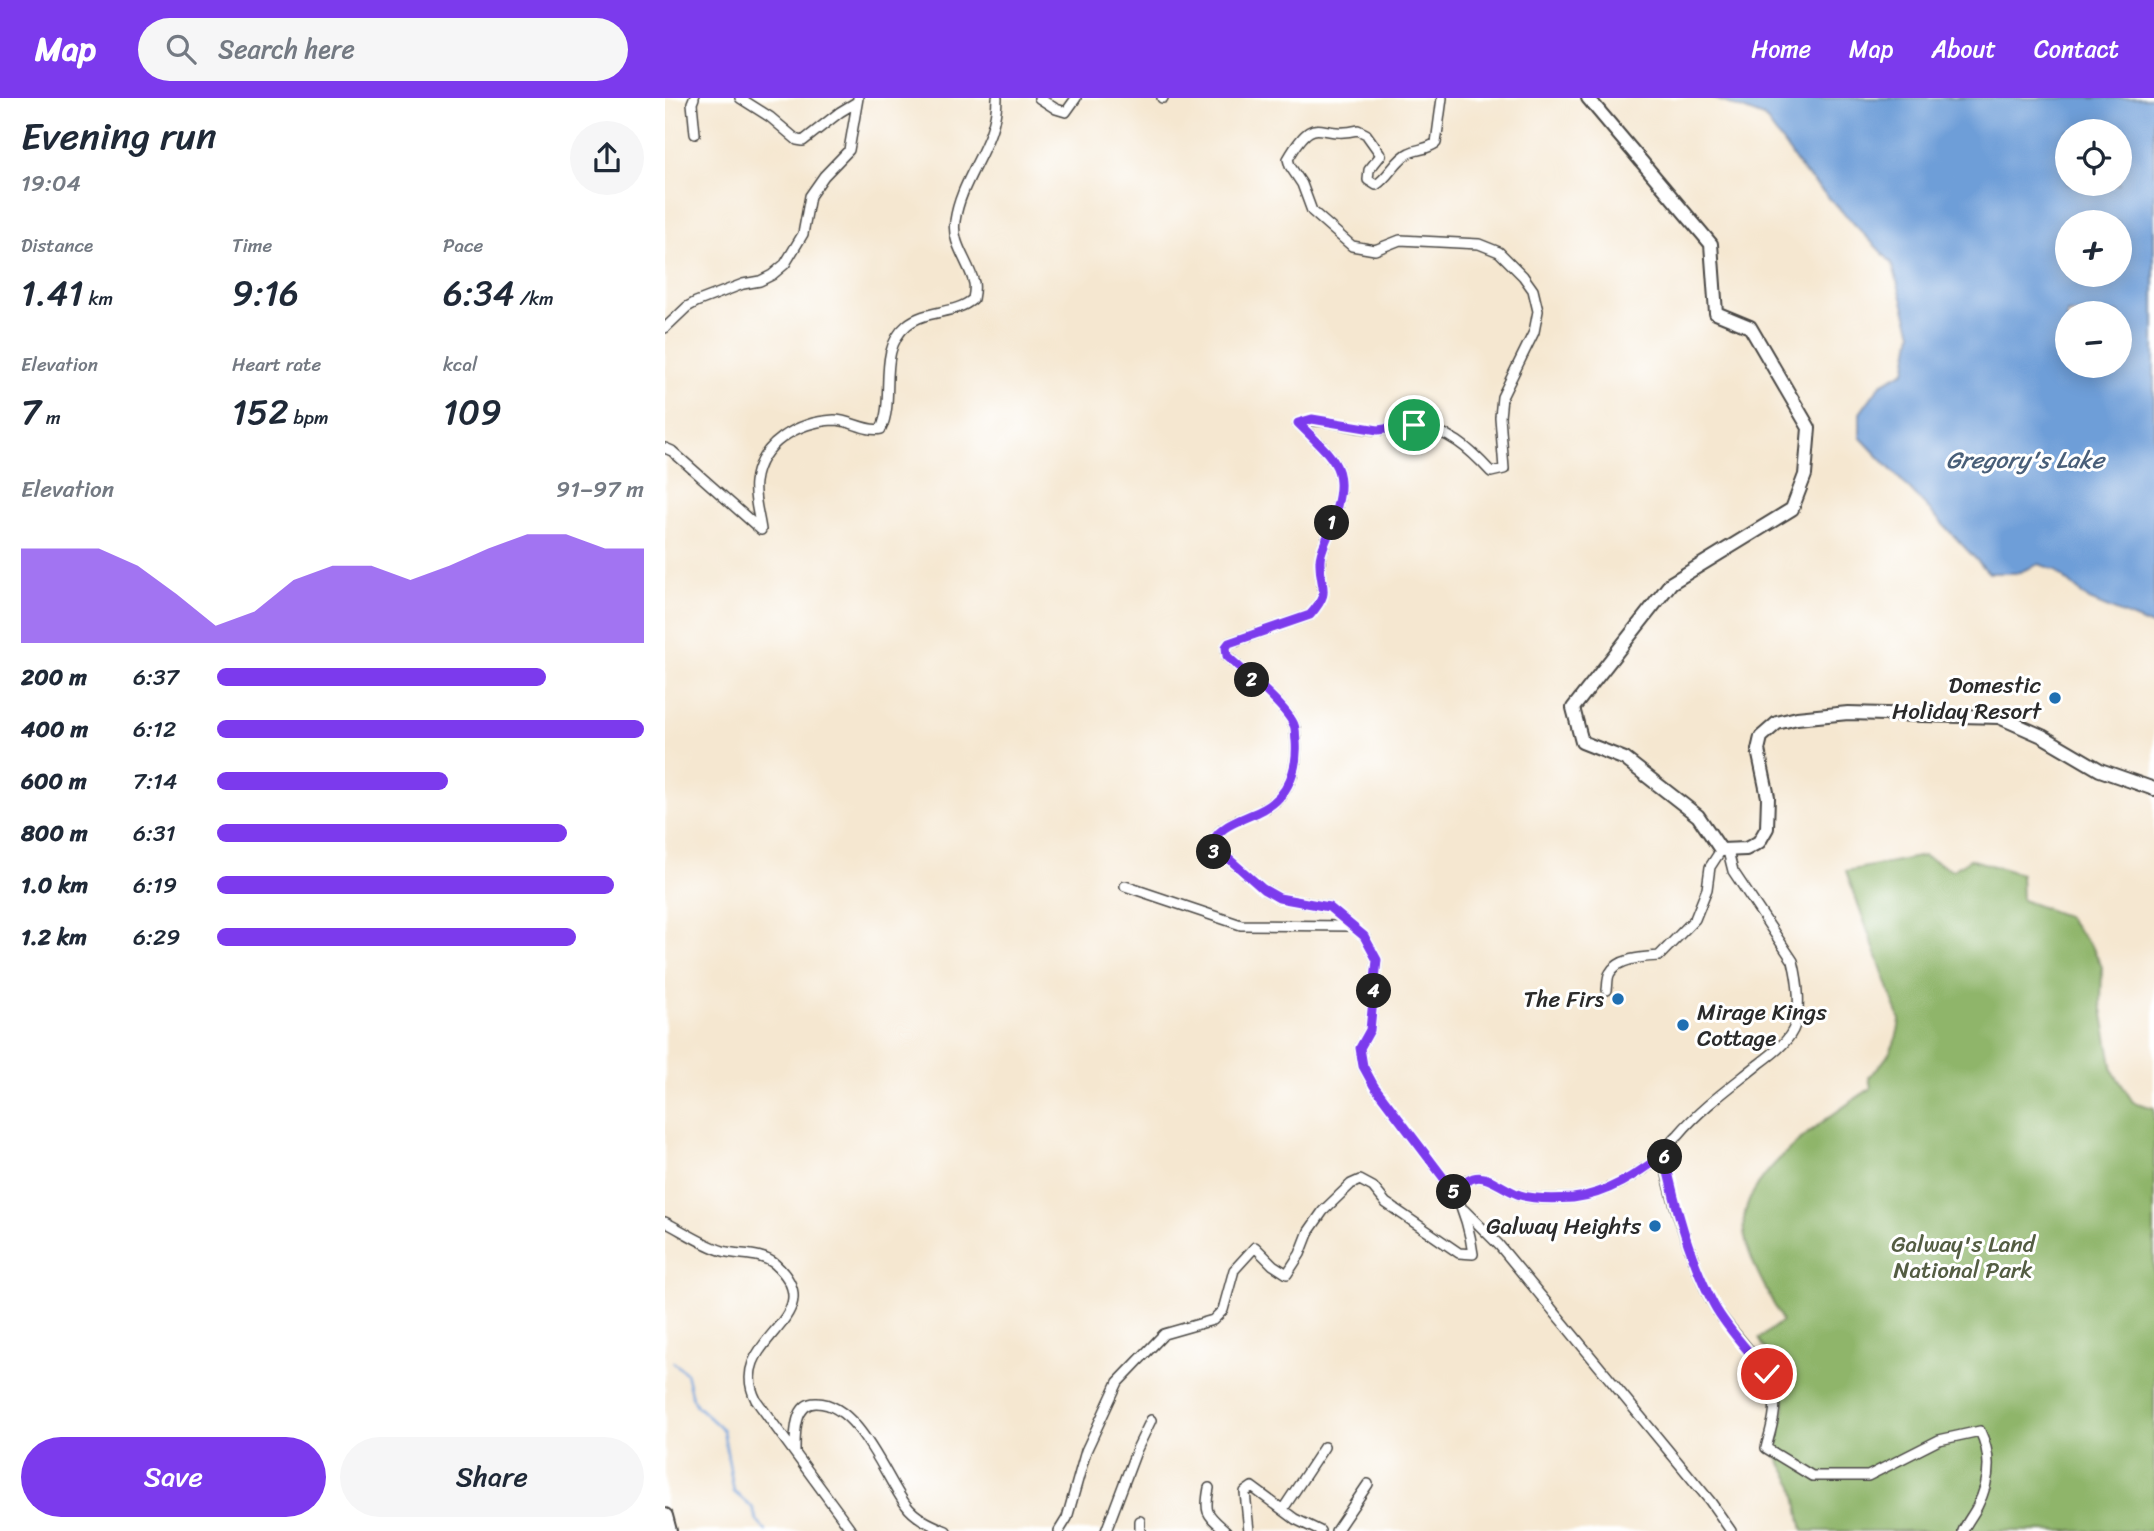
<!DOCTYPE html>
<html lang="en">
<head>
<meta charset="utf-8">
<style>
	:root { --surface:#fff; --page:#f6f6f7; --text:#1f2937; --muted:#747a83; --accent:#7c3aed }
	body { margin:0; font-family:Sriracha,sans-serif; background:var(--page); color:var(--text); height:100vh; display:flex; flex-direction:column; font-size:26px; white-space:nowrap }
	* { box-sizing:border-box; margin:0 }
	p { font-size:23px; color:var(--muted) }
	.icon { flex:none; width:38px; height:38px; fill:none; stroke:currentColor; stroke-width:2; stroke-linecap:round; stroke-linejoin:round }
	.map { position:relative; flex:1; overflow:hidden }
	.sheet { display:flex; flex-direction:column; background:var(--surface); width:665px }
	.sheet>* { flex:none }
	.fabs { position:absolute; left:1390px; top:21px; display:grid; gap:14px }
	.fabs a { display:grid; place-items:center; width:77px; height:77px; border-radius:50%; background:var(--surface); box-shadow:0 4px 18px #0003; font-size:35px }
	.pin { position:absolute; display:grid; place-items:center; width:60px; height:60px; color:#fff; margin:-30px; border:4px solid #fff; border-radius:50%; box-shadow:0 2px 7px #0007 }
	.km { position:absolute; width:35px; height:35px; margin:-18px; border-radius:50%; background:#222; color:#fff; font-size:19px; line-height:35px; text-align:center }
	.round { display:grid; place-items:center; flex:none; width:74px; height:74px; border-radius:37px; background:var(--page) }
	.summary { display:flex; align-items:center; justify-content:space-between; height:119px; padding:0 21px }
	h1 { font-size:38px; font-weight:600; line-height:52px }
	.figures { display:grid; grid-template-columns:repeat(3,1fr); gap:10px; height:119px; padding:7px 21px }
	.figures div { display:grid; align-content:center }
	.figures b { font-size:35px; font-weight:600 }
	.figures small { font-size:19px; font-weight:400 }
	.figures p { font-size:19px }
	.chart { height:196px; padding:14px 21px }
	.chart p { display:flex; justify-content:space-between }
	.chart svg { width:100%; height:126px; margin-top:7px; fill:var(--accent); opacity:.7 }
	.button { display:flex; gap:14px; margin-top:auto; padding:14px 21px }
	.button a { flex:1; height:80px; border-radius:42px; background:var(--accent); color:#fff; font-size:28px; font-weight:600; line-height:80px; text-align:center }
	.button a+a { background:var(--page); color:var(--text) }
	ul { padding:0 21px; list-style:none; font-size:23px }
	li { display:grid; grid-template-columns:112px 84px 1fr; align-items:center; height:52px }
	li i { height:18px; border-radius:9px; background:var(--accent) }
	header { display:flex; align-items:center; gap:42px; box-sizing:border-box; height:98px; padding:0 35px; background:var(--accent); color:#fff }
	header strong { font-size:33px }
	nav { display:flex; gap:38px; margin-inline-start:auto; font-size:24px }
	.search { width:490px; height:63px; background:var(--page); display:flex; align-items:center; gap:18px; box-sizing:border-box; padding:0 24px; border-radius:38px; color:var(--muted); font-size:26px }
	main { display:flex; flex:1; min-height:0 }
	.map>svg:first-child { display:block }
</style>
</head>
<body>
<header>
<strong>Map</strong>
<div class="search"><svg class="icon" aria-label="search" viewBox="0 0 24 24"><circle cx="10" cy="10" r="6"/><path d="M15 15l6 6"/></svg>Search here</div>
<nav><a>Home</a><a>Map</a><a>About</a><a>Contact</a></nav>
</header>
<main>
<section class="sheet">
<div class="summary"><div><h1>Evening run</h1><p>19:04</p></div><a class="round"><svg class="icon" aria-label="share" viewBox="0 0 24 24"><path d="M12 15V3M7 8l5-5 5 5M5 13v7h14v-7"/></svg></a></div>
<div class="figures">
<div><p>Distance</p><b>1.41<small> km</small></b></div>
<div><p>Time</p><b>9:16</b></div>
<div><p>Pace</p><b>6:34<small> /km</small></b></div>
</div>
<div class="figures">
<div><p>Elevation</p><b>7<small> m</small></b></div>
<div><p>Heart rate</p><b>152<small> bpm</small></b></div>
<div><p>kcal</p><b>109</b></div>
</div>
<div class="chart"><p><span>Elevation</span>91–97 m</p>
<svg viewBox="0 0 160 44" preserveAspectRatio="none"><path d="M0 44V11L10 11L20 11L30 17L40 27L50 38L60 33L70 22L80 17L90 17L100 22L110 17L120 11L130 6L140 6L150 11L160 11V44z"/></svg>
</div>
<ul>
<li><b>200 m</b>6:37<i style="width:77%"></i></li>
<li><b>400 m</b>6:12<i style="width:100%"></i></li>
<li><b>600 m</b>7:14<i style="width:54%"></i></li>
<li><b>800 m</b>6:31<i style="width:82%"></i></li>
<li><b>1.0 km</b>6:19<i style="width:93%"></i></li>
<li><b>1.2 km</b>6:29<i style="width:84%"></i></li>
</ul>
<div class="button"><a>Save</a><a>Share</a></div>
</section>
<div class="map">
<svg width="1489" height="1433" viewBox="0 0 1489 1433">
	<rect width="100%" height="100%" fill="#fff"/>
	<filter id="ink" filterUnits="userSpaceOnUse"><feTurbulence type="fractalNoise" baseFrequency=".0143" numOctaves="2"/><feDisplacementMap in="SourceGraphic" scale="14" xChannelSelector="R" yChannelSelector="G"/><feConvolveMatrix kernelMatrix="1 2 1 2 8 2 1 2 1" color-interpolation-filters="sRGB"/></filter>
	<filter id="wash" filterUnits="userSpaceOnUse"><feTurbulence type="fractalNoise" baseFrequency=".00686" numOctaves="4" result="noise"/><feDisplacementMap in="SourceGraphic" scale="28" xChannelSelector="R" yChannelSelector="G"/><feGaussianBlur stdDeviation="1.57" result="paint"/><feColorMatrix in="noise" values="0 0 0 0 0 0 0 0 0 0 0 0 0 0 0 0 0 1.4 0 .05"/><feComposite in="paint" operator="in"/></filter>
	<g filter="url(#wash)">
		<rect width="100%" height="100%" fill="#f5e7d0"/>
		<!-- forest -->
		<path fill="#8fb56a" stroke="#5d704a" stroke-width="2" d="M1258,758L1288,772L1305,761L1356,776L1357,802L1401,818L1428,850L1437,869L1436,905L1448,973L1468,1004L1489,1010V1433H1138L1129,1388L1111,1357L1119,1310V1293L1116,1275L1094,1241L1117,1223C1104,1195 1084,1164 1079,1134C1071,1077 1166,1018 1206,990L1204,979C1222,962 1232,947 1235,922L1181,773Z"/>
		<!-- water -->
		<path fill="#6e9ed8" stroke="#4c6482" stroke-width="2" fill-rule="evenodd" d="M1048,0H1489V529L1424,502L1390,472L1374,466L1352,475H1324L1195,339V315L1216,286L1240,273L1247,235L1227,165L1138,73L1099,19ZM1402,33H1454V86H1402ZM1402,124H1454V177H1402ZM1402,215H1454V268H1402Z"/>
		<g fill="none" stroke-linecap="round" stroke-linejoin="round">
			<!-- stream -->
			<path stroke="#6e9ed8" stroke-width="2.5" d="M8,1264L21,1275L26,1296L32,1308L58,1332L69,1394L87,1409L92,1423L101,1433"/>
		</g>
	</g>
	<g filter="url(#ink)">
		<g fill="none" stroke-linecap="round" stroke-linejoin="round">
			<defs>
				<path id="street" d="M29,0L27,5L30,36
					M75,0L105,19L132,42L138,43L175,14L190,5
					M374,0L391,11L401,14L411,0
					M497,0H498
					M0,230L22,209L31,204L78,186L95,183L107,177L120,166L138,136L145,98L159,78L184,52L193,0
					M633,325C676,367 685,371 665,432C662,442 655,453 655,463C654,491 668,491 645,517L564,545L561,549L562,558C578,573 622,609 629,627C631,631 630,638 631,643C633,669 624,698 599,711C579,721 551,726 545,751L553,758L564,761L598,791L614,800L664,809L699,838L712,862L705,932L695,950L698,968L709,988L790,1095
					M633,325C660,318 685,331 713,332C725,332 738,327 750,328C783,331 805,351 826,374L839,371L835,319L837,299L869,234L873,213L868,192L858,178L834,154L814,146L735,142L710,152L687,148L647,113L637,86L625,68L623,61C652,11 652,42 693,32L701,36L716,57L704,72L703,82L711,87C724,79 731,61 744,55C754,50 759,53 771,45L777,0
					M0,350L7,353L96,432
					M96,432C94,417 88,398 90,384C95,345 133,324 169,322C186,322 200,334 216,331C231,300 211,253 242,227C261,211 290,217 308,201C309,196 310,190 309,185C304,164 286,145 290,123C296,79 332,46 332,0
					M1063,753L1068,773L1128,863C1133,883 1137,913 1128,932C1121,946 1106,957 1094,966C1067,988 1037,1009 1014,1036C1008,1042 1000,1049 1000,1058C1000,1088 1034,1183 1050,1209C1067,1237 1104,1266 1109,1298C1112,1314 1105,1334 1101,1350L1147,1378H1203L1274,1342L1315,1333C1327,1358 1325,1384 1312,1409C1308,1417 1302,1424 1298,1433
					M460,788L576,827L687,828
					M942,892C943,887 942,879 945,875C953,860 979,859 994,858L1030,821L1042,791L1045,769L1056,752
					M799,1112L834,1147L1045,1403L1066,1433
					M0,1124C18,1133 38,1147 58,1153C75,1158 95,1154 110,1166C170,1221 59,1240 91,1302L187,1433
					M130,1353C130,1337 129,1304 152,1305C194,1306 220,1379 241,1407C250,1420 267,1427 281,1433
					M544,1390C539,1416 542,1416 561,1433
					M618,1411L659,1349
					M475,1423V1433
					M394,1433L402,1420L421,1353L453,1284L499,1236L548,1222L558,1212L569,1172L590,1149L608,1167L622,1176L635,1156L644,1133L658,1113L686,1086L695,1082L708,1089L721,1105L794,1155L808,1156C805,1133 800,1115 790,1095C813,1063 829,1088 855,1097C870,1102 892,1101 908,1100C943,1096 972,1076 999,1056
					M441,1433L472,1351L486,1322
					M584,1433L580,1394L587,1389L630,1421L655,1433
					M671,1433L703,1386"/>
				<path id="secondary" d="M923,0L1046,146L1051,215L1085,229L1144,330L1140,377L1127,411L1006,485L908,610L917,644L960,661L1033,718L1056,752L1081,751L1094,744L1102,730L1103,699L1093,652L1096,639L1112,625L1132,620L1183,615L1334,619L1377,638L1435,672L1489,691"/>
				<path id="primary" d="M0,1418L4,1433"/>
			</defs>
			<!-- street casing -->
			<use href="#street" stroke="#494744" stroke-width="12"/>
			<!-- secondary casing -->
			<use href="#secondary" stroke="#494744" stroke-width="16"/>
			<!-- primary casing -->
			<use href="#primary" stroke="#494744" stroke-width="18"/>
			<!-- street -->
			<use href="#street" stroke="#fff" stroke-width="9"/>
			<!-- secondary -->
			<use href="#secondary" stroke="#fff" stroke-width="12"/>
			<!-- primary -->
			<use href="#primary" stroke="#fff" stroke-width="14"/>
		</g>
	</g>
	<g fill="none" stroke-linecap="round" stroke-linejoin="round" filter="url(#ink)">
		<defs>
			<path id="route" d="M749,327L713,332L647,321L633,325C676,367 685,371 665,432C662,442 655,453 655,463C654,491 668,491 645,517L564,545L561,549L562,558C578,573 622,609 629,627C631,631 630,638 631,643C633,669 624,698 599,711C579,722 551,726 545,751L553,758L564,761L598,791L614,800L664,809L699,838L712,862L705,932L695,950L698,968L709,988L790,1095C814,1063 829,1088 855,1097C870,1102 892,1101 908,1100C943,1096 972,1076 999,1056C1010,1107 1024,1160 1049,1207C1062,1231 1085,1254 1102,1276"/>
		</defs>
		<!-- route casing -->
		<use href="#route" stroke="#fff" stroke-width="14"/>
		<!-- route -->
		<use href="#route" stroke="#7c3aed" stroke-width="9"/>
	</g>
	<!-- markers -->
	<g fill="#1f6fb2" stroke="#fff" stroke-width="2.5">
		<circle cx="1390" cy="600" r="7"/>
		<circle cx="953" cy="901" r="7"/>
		<circle cx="1018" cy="927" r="7"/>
		<circle cx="990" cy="1128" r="7"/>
	</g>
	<g text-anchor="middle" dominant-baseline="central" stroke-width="6" stroke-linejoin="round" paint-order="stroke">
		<!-- poi labels -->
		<g font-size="23" fill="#2b2b2b" stroke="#fff" text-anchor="end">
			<text x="1376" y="587">Domestic<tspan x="1376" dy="26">Holiday Resort</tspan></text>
			<text x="939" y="901">The Firs</text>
			<text x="1032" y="914" text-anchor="start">Mirage Kings<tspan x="1032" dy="26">Cottage</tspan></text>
			<text x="976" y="1128">Galway Heights</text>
		</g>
		<!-- park labels -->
		<g font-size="23" fill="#545d43" stroke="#fff">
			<text x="1298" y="1146">Galway's Land<tspan x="1298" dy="26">National Park</tspan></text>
		</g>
		<!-- water labels -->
		<g font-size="24" font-style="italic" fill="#495f79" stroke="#fff">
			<text x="1360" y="362">Gregory's Lake</text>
		</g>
	</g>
</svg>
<div class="fabs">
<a><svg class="icon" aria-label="locate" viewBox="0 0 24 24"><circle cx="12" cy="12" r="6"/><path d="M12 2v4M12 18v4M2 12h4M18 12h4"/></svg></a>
<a>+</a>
<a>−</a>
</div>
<div class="pin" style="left:749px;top:327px;background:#1e9e55"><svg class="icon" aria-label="arrive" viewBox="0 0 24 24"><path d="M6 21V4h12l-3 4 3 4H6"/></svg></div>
<div class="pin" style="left:1102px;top:1276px;background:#d93025"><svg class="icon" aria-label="check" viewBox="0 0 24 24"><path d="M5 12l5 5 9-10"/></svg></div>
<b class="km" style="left:667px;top:425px">1</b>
<b class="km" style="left:587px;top:582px">2</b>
<b class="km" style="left:549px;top:754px">3</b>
<b class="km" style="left:709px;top:893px">4</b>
<b class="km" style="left:789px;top:1094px">5</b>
<b class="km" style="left:1000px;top:1059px">6</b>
</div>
</main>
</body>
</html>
